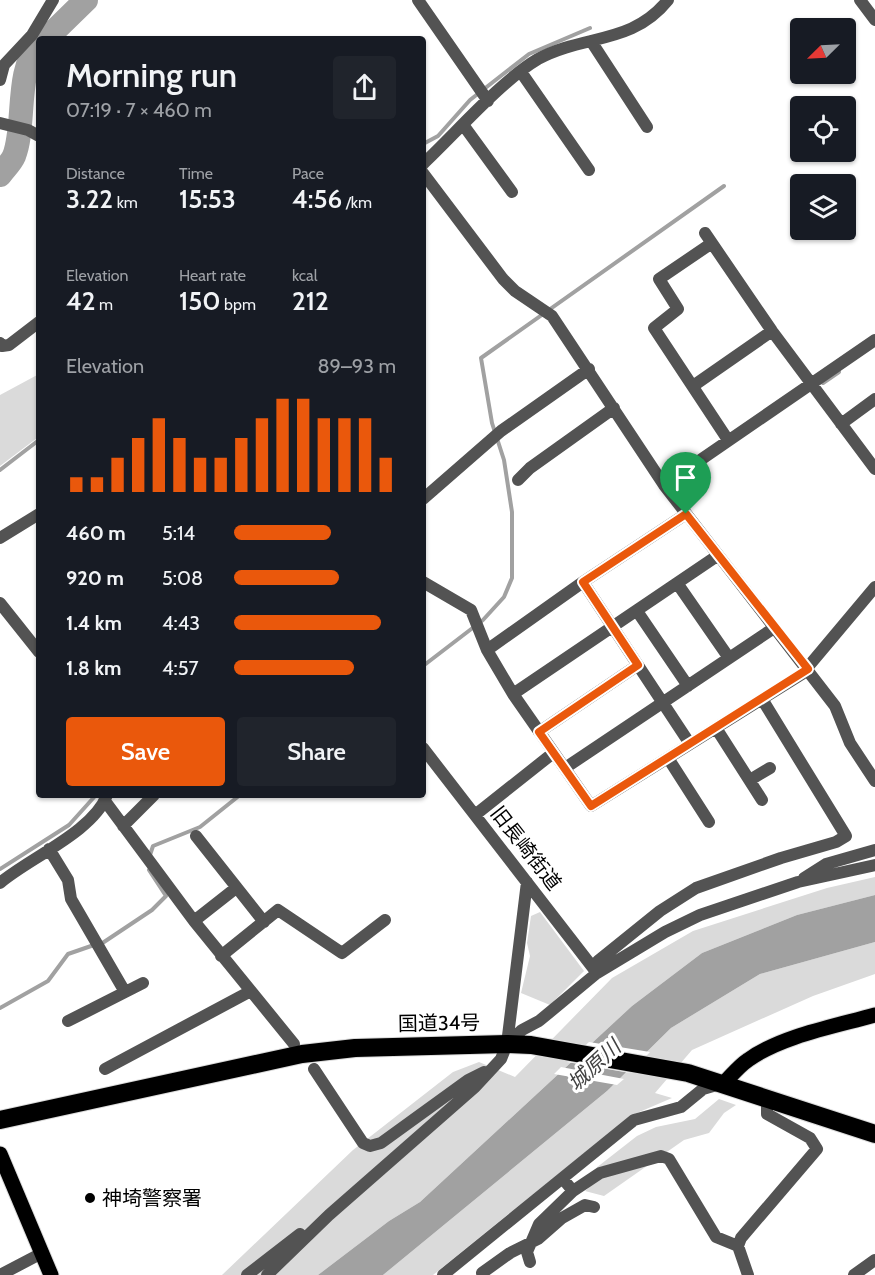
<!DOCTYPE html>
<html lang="en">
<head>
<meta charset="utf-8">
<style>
	:root { --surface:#171b24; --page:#20242c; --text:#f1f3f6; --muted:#9ea1a6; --accent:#ea580c }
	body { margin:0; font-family:Cabin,"Noto Sans JP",sans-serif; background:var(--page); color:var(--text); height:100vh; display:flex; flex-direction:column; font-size:22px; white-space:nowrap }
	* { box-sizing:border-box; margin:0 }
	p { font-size:20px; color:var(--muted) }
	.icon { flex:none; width:33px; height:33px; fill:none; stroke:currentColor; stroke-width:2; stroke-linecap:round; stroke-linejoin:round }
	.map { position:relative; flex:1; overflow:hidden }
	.side { position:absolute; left:36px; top:36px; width:390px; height:762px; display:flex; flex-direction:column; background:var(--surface); border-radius:6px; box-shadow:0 2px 4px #0004 }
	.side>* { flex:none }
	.needle { width:39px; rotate:246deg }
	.tools { position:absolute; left:790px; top:18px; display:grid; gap:12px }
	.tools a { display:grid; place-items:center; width:66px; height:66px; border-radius:6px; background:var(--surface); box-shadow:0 2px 4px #0004; font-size:30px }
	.pin { position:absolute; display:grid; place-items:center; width:51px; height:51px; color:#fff; margin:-62px -26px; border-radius:50% 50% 50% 0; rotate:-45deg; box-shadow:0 0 6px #0007 }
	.pin .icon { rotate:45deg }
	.round { display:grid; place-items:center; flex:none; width:63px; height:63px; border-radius:6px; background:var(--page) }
	.summary { display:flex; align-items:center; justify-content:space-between; height:102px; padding:0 30px }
	h1 { font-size:33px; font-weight:600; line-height:45px }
	.figures { display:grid; grid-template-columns:repeat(3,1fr); gap:9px; height:102px; padding:6px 30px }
	.figures div { display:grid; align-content:center }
	.figures b { font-size:26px; font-weight:600 }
	.figures small { font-size:16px; font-weight:400 }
	.figures p { font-size:16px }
	.chart { height:168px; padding:12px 30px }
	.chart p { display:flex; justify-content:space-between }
	.chart svg { width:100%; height:108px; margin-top:6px; stroke:var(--accent); stroke-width:6 }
	.button { display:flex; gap:12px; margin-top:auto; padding:12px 30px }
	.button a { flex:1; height:69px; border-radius:6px; background:var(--accent); color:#fff; font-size:24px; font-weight:600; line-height:69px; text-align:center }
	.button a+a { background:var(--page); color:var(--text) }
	ul { padding:0 30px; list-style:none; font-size:20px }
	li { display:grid; grid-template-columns:96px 72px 1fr; align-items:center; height:45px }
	li i { height:15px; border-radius:8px; background:var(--accent) }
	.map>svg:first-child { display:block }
</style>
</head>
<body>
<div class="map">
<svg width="875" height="1275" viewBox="0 0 875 1275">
	<rect width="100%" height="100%" fill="#fff"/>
	<!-- green -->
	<path fill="#dadada" d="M39,374V433L37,438L0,466V395Z
		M875,877V895L797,915L702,953L632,1006L420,1202L389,1221L318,1275H222L353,1150L453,1072L479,1062L515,1077L612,978L693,931L827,888Z
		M540,912L584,971L550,1005L521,993L530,956L527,943L531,916Z
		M875,942V974L813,996L692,1050L655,1093L672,1098L630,1116L433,1275H383L607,1091L671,1028L760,974Z
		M719,1099L736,1105L724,1113L709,1133L684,1140L604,1196L585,1191L613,1164L596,1168L637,1136L656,1127L695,1119Z"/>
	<!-- water -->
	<path fill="#a1a1a1" d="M875,895V942L760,974L671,1028L607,1091L383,1275H318L389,1221L420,1202L632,1006L702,953L797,915Z"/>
	<!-- pier -->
	<path fill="#fff" d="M589,1042L650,1052L630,1073L567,1062Z
		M561,1067L624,1079L617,1085L554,1074Z"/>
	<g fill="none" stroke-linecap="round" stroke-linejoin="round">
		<!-- stream -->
		<path stroke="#a1a1a1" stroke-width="4" d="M423,144L438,136L470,100L529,54L590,28
			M823,383L839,372
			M0,470L39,440
			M423,666L483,620L504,597L512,578V512L504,460L492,423L481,358L724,186
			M150,855L153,846L200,827L240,795
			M0,869L69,825L96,795
			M101,944L152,910L166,896L149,870
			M0,1008L48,981L68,954L94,945"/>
		<!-- river -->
		<path stroke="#a1a1a1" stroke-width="24" d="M46,39L86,0
			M0,175C4,169 11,163 14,156C26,126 15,69 39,46"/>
		<defs>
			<path id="primary" d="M724,1083C732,1075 739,1066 748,1060C781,1036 836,1026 875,1015
				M0,1154L51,1275"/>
			<path id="highway" d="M0,1120L302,1054L355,1048L507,1044L531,1045L688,1073L875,1134"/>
		</defs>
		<!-- primary casing -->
		<use href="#primary" stroke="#dbdbdb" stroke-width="17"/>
		<!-- highway casing -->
		<use href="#highway" stroke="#dbdbdb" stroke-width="20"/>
		<!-- street -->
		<path stroke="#535353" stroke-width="12" d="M418,0L488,101
			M860,0L875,20
			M591,41L647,127
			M521,72L589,170
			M0,80L4,65L32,35L53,0
			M0,123L28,130L39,136
			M464,126L512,192
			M423,164C455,134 502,80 538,59C584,34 632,45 668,0
			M423,173L503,279L515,291L552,316L664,485L835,706L850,743L875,781
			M705,233L772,331L875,469
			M712,243L659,279L678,309L654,328L728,440
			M0,343L2,346L9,345L39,322
			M693,386L772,331
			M841,424L875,399
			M518,480L530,468L614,408
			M664,485L875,340
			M423,499L501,431L589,369
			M686,514L583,582L690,744
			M0,538L39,514
			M423,582L471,610L487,650L513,694L591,806L802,674L875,587
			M677,583L729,658
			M0,603L39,652
			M637,611L688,686
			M487,650L583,582
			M513,694L717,556
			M716,728L762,800
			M539,732L638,665
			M423,748L597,973
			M668,758L709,822
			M565,768L774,628
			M750,780L770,768
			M105,801L194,921L294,1044
			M475,815L552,754
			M123,826L154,795
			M196,836L264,922
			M49,849L68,880L71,899L125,992
			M804,878L826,864L875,850
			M0,883C29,858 93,832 107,795
			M194,921L236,888
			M221,956L278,910L342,953L385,920
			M597,973L598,961L660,911L696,888L781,858L836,842L846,836L762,699
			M68,1021L143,983
			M507,1044L527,882
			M105,1069L249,992
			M314,1069L363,1143L370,1146L381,1143L468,1080L484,1072
			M563,1179L573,1191L600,1173L661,1156L669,1159L716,1237L738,1246
			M530,1262L527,1252L539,1224L573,1191
			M482,1273L510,1253L538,1239L562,1218L585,1205L594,1207
			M0,1275L42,1253
			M247,1275L300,1234
			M267,1275L329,1215L475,1087L501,1059L507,1044L522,1030L539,1021L597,973L665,932L700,915L798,882L875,865
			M443,1275L634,1120L681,1107L703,1089L720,1084
			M748,1275L738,1246L741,1238L817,1149L810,1138L767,1114V1097
			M854,1275L875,1260"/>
		<!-- primary -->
		<use href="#primary" stroke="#000" stroke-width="15"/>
		<!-- highway -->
		<use href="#highway" stroke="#000" stroke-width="18"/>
	</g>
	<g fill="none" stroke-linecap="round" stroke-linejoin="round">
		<defs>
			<path id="route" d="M686,514L808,669L591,806L539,732L638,665L583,582Z"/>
		</defs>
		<!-- route casing -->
		<use href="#route" stroke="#fff" stroke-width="12"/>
		<!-- route -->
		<use href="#route" stroke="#ea580c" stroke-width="8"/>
	</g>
	<!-- markers -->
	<circle fill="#000" stroke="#fff" stroke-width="2" cx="90" cy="1198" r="6"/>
	<g text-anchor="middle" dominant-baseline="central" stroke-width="6" stroke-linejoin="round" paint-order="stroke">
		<!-- street labels -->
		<g font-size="20" fill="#000" stroke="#fff">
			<text transform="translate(526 848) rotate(52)">旧長崎街道</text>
			<text transform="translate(439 1023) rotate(-1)">国道34号</text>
		</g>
		<!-- poi labels -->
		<g font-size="20" fill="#000" stroke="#fff" text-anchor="start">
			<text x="102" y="1198">神埼警察署</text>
		</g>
		<!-- water labels -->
		<g font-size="21" font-style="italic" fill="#424242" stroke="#fff">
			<text transform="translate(594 1065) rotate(-43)">城原川</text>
		</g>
	</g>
</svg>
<div class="tools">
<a><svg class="needle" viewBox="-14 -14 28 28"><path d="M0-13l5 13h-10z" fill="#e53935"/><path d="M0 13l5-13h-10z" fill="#9ea1a6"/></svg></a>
<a><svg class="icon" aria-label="locate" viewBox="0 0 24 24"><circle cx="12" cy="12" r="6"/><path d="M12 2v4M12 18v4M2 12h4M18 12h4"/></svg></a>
<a><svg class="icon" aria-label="layers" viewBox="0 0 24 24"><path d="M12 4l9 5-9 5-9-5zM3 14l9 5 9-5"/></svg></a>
</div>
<div class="pin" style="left:686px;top:514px;background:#1e9e55"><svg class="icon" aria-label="arrive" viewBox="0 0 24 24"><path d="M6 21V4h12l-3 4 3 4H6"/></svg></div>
<section class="side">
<div class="summary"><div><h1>Morning run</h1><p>07:19 · 7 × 460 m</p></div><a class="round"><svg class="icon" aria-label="share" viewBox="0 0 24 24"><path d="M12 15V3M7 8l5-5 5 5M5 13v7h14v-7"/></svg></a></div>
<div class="figures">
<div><p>Distance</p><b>3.22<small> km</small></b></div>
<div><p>Time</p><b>15:53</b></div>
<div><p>Pace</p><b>4:56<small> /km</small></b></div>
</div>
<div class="figures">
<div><p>Elevation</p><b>42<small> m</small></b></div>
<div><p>Heart rate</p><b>150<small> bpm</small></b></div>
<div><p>kcal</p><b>212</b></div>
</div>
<div class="chart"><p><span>Elevation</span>89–93 m</p>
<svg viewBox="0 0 160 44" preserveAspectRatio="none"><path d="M5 44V38M15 44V38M25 44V30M35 44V22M45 44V14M55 44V22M65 44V30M75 44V30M85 44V22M95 44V14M105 44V6M115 44V6M125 44V14M135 44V14M145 44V14M155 44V30"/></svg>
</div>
<ul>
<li><b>460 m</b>5:14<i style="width:60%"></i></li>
<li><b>920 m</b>5:08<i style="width:65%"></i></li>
<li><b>1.4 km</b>4:43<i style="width:91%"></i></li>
<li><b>1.8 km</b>4:57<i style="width:74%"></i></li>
</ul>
<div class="button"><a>Save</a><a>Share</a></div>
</section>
</div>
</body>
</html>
